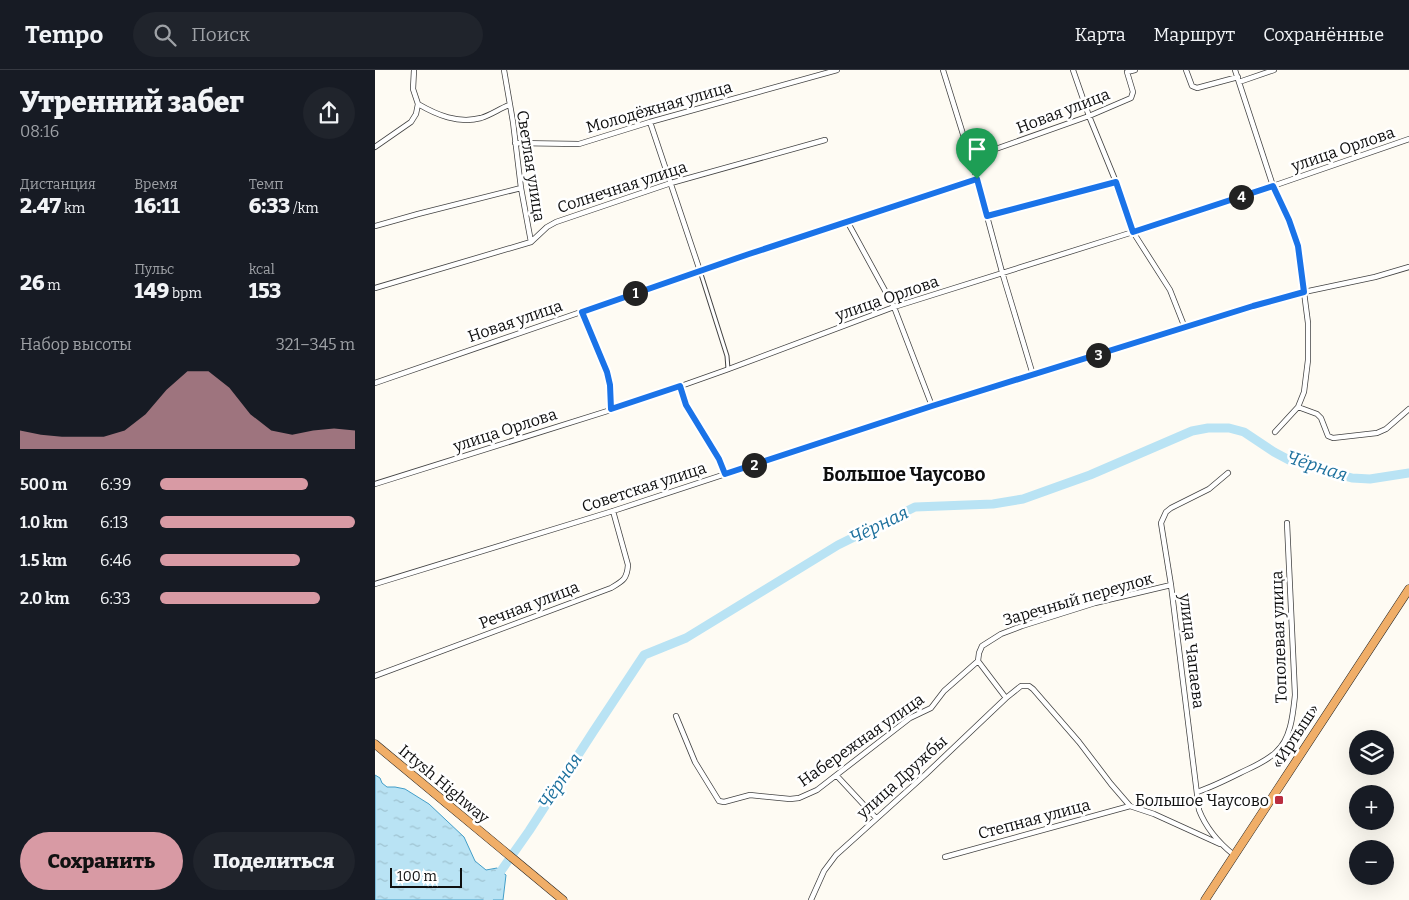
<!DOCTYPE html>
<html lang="ru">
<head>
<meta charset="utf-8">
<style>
	:root { --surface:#171b24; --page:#20242c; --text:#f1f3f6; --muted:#9ea1a6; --line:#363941; --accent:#d89aa4 }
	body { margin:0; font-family:Bitter,serif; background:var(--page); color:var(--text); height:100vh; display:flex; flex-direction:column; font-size:19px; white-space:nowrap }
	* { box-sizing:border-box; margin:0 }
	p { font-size:16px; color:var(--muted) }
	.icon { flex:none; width:28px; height:28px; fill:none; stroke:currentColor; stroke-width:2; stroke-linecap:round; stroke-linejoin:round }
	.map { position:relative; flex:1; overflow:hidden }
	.side { display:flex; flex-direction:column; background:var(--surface); width:375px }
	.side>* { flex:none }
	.fabs { position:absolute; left:974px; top:660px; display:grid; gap:10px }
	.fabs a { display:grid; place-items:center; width:45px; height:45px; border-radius:50%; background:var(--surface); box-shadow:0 5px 20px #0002; font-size:25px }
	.scale { position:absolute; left:15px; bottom:12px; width:72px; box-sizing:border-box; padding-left:5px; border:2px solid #0f0f0f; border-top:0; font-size:14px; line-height:18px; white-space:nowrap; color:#0f0f0f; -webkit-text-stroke:4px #fff; paint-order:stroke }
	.pin { position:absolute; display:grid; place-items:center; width:42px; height:42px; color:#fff; margin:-51px -21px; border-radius:50% 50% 50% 0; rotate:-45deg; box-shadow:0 0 5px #0007 }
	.pin .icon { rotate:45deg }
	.km { position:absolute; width:25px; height:25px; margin:-12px; border-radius:50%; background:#222; color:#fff; font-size:14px; line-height:25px; text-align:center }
	.round { display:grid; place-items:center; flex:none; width:52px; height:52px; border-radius:26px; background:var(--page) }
	.overview { display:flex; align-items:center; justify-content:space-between; height:85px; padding:0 20px }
	h1 { font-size:28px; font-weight:800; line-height:38px }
	.stats { display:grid; grid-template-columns:repeat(3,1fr); gap:8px; height:85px; padding:5px 20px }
	.stats div { display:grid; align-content:center }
	.stats b { font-size:21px; font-weight:800 }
	.stats small { font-size:14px; font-weight:400 }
	.stats p { font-size:14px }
	.chart { height:140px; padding:10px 20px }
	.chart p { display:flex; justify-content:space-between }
	.chart svg { width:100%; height:90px; margin-top:5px; fill:var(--accent); opacity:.7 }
	.cta { display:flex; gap:10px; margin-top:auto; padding:10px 20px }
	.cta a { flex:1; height:58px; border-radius:30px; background:var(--accent); color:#111; font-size:20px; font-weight:800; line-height:58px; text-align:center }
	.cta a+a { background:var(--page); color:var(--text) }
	ul { padding:0 20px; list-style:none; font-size:16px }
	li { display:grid; grid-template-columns:80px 60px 1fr; align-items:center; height:38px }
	li i { height:12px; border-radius:6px; background:var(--accent) }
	header { display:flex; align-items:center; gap:30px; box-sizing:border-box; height:70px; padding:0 25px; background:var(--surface); border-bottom:1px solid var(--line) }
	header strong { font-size:24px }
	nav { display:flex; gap:28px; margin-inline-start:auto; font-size:18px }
	.search { width:350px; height:45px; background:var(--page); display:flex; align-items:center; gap:12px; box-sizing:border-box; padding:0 18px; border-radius:28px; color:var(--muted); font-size:19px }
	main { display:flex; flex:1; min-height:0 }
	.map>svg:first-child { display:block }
</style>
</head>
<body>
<header>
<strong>Tempo</strong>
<div class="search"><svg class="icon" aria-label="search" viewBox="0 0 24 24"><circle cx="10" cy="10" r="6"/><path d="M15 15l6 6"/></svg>Поиск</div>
<nav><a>Карта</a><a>Маршрут</a><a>Сохранённые</a></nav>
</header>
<main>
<section class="side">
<div class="overview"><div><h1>Утренний забег</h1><p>08:16</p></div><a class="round"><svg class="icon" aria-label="share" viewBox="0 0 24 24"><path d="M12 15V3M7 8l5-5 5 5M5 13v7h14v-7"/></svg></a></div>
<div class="stats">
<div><p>Дистанция</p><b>2.47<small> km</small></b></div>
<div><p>Время</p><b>16:11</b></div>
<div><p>Темп</p><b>6:33<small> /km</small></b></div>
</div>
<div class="stats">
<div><b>26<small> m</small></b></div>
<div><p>Пульс</p><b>149<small> bpm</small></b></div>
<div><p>kcal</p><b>153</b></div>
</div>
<div class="chart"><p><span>Набор высоты</span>321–345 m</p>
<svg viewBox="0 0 160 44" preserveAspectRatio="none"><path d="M0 44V35L10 37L20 38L30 38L40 38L50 35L60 27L70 15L80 6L90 6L100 14L110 27L120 35L130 37L140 35L150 34L160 35V44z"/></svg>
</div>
<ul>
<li><b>500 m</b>6:39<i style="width:76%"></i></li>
<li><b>1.0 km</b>6:13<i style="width:100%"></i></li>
<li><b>1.5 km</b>6:46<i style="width:72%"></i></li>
<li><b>2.0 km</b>6:33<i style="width:82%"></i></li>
</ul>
<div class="cta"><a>Сохранить</a><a>Поделиться</a></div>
</section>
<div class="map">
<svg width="1034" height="830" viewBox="0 0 1034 830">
	<defs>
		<pattern id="water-ripples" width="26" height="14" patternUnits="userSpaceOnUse" patternTransform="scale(1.25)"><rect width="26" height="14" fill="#b9e3f4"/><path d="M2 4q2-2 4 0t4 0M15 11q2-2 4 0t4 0" fill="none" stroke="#9ec2d0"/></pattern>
	</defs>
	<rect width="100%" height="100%" fill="#fefbf3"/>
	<!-- water -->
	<path fill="url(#water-ripples)" stroke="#439ec8" d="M0,705L5,708L7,713L12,717H20L30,719L54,734L89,767L100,791L111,800L122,798L131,805L128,830H0Z"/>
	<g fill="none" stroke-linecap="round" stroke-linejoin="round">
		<!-- river -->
		<path stroke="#b9e3f4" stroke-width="9" d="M113,830L121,808L154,761L218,662L269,585L311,568L463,475L540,437L618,434L648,429L715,405L817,361L833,358H854L869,362L899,382L914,390L977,408L995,409L1034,403"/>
		<defs>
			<path id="pedestrian" d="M325,201L352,286L353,299
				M305,316L311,335L344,389L350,404"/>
			<path id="minor" d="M39,0L38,19L43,34C62,45 83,54 106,48C116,45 124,39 134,35
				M129,0L138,52L146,118L156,172
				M568,0L602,109L627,202L658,305
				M698,0L714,46L741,112L758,162L795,220L810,258
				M811,0L817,16L822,18L863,7
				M860,0L898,116L914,150L923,176L933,253V290L929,322L923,337L900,362
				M864,12L899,0
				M275,52L325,201
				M140,73L204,74L275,52L462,0
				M0,77L36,52L41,44L43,34
				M595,88L714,46L756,28L758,22L752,2L760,0
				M612,146L741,112
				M472,151L519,237L557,336
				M0,156L43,144L146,118
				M0,218L156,172L172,157L181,152L296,113L450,70
				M207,242L232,302L235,315L236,339
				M0,313L325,201L602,109
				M923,337L942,344L946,348L953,366L958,368L1002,363L1011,359L1034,339
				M853,403L834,419L796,438L791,442L786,453L796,515L824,740C831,758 844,773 859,785
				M0,414L258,333L351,300L519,237L758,162L898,116L1034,69
				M0,514L238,441L557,336L878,236L929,222L1000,207L1034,197
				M603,591L604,583L607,576L626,564L647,556L720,533L796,515
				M603,591L631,628
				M0,606L236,518C248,511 252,509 253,495L238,441
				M301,646L320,692L344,731L349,732L375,725L415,729L424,728L442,720L535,648L556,638L569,621L603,591
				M462,706L501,748
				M822,722C837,717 851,710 865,703C877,697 891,692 901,682C916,669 918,644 920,625L912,453
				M570,787L755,736
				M436,830L449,801L461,785L551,704L631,628L646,616H654L658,619L704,672L736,714L755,736L779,744L845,774"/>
			<path id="trunk" d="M0,674L188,830
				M830,830L1034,519"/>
		</defs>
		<!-- pedestrian casing -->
		<use href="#pedestrian" stroke="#424242" stroke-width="5"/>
		<!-- minor casing -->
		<use href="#minor" stroke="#424242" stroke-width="6"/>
		<!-- trunk casing -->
		<use href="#trunk" stroke="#202020" stroke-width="9"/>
		<!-- pedestrian -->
		<use href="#pedestrian" stroke="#fff" stroke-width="3"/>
		<!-- minor -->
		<use href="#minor" stroke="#fff" stroke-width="4.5"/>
		<!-- trunk -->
		<use href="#trunk" stroke="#f0ae68" stroke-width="8"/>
	</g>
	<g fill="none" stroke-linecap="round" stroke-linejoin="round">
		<defs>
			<path id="route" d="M602,109L612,146L741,112L758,162L898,116L914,150L923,176L929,222L878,236L557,336L350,404L344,389L311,335L305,316L236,339L235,315L232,302L207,242L374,184Z"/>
		</defs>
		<!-- route casing -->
		<use href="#route" stroke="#fff" stroke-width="10"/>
		<!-- route -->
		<use href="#route" stroke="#1a73e8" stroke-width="6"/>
	</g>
	<!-- markers -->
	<rect fill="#ba2d3f" stroke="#fff" stroke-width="2" x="899" y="725" width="10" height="10" rx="2.5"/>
	<g text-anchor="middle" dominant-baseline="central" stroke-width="5" stroke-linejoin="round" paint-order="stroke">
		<!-- street labels -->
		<g font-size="16" fill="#0f0f0f" stroke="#fff">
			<text transform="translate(284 37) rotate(-16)">Молодёжная улица</text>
			<text transform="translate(688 41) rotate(-21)">Новая улица</text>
			<text transform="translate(968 79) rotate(-19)">улица Орлова</text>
			<text transform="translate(156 96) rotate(81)">Светлая улица</text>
			<text transform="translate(247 117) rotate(-18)">Солнечная улица</text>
			<text transform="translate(512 228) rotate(-19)">улица Орлова</text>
			<text transform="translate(140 251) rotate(-19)">Новая улица</text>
			<text transform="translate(130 360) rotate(-18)">улица Орлова</text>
			<text transform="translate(269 417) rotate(-18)">Советская улица</text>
			<text transform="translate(703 529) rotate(-16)">Заречный переулок</text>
			<text transform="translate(154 535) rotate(-21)">Речная улица</text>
			<text transform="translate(904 567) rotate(-92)">Тополевая улица</text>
			<text transform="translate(817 581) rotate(83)">улица Чапаева</text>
			<text transform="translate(920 666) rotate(-57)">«Иртыш»</text>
			<text transform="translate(486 670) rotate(-35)">Набережная улица</text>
			<text transform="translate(527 707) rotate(-42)">улица Дружбы</text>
			<text transform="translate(69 714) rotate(40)">Irtysh Highway</text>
			<text transform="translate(659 749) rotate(-15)">Степная улица</text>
		</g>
		<!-- poi labels -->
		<g font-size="16" fill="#0f0f0f" stroke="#fff" text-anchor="end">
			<text x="894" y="730">Большое Чаусово</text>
		</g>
		<!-- water labels -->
		<g font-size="18" font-style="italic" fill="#1d709d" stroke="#fff">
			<text transform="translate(942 396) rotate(18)">Чёрная</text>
			<text transform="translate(504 455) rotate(-26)">Чёрная</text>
			<text transform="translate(185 711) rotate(-56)">Чёрная</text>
		</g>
		<!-- quarter labels -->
		<g font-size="19" font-weight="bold" fill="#0f0f0f" stroke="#fff">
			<text x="529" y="404">Большое Чаусово</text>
		</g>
	</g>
</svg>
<div class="fabs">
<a><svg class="icon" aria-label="layers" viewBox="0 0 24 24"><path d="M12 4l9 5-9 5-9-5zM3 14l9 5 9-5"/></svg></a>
<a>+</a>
<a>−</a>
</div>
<div class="scale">100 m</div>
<div class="pin" style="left:602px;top:109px;background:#1e9e55"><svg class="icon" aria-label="arrive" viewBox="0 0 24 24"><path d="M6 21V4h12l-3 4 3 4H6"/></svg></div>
<b class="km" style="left:260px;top:223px">1</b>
<b class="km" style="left:379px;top:395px">2</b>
<b class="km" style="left:723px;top:285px">3</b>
<b class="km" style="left:866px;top:127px">4</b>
</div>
</main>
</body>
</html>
